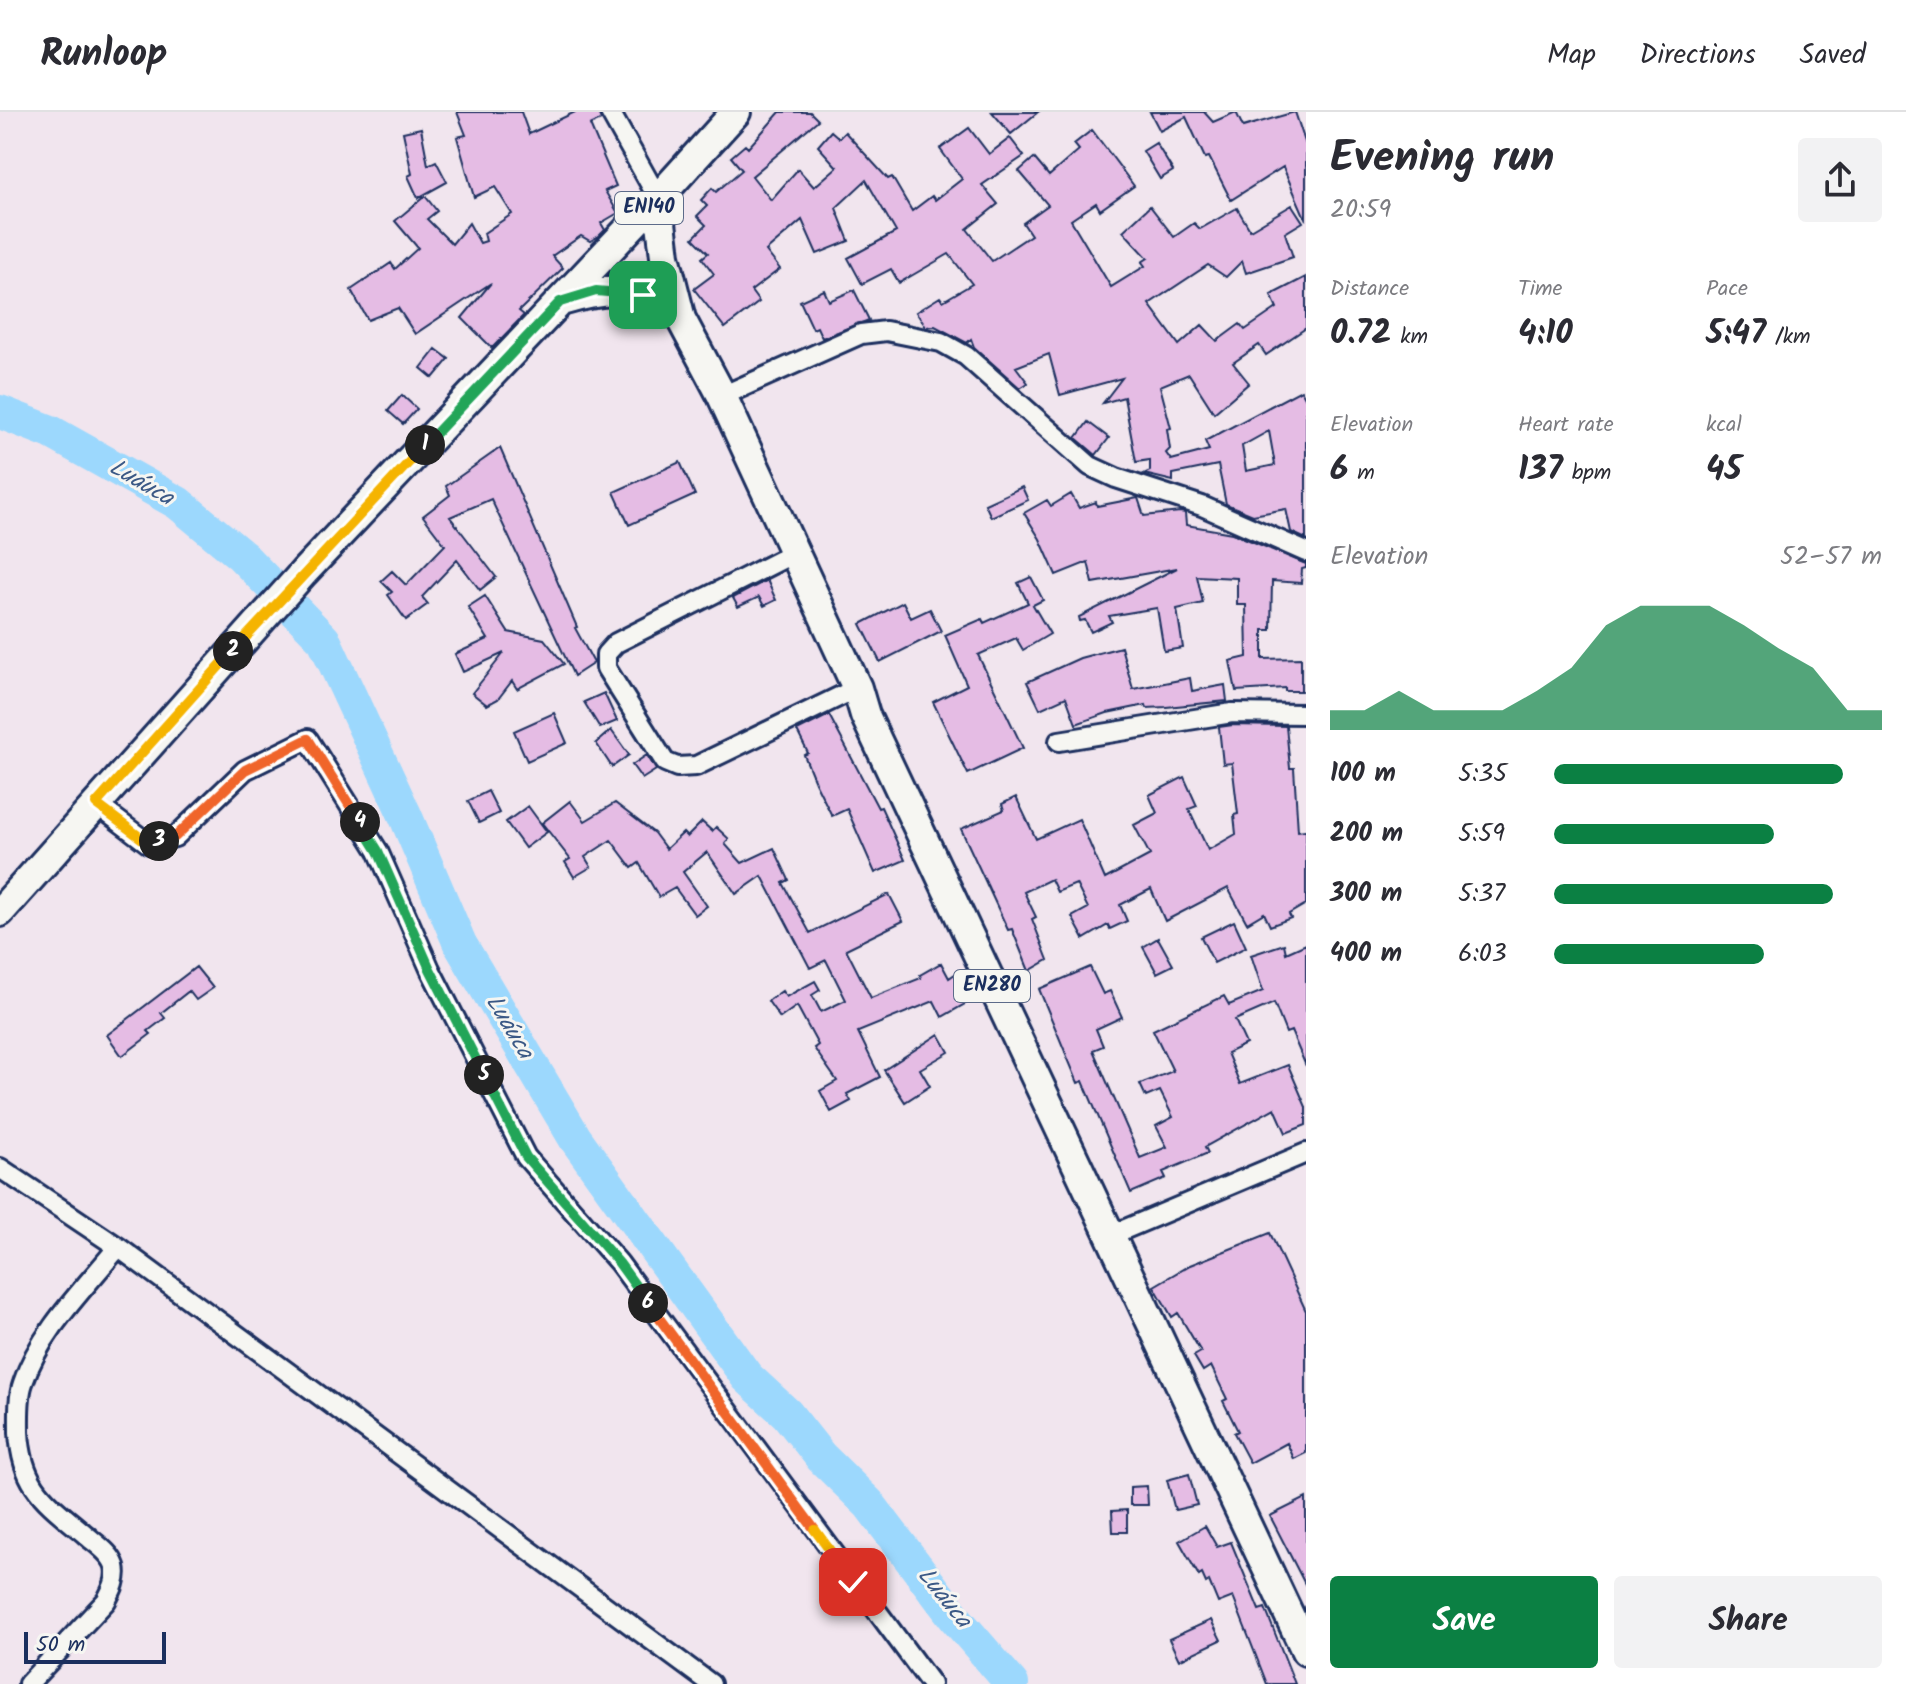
<!DOCTYPE html>
<html lang="en">
<head>
<meta charset="utf-8">
<style>
	:root { --surface:#fff; --page:#f2f2f3; --text:#2b2b33; --muted:#7c7c81; --line:#e1e1e2; --accent:#0b8043 }
	body { margin:0; font-family:Kalam,sans-serif; background:var(--page); color:var(--text); height:100vh; display:flex; flex-direction:column; font-size:30px; white-space:nowrap }
	* { box-sizing:border-box; margin:0 }
	p { font-size:26px; color:var(--muted) }
	.icon { flex:none; width:44px; height:44px; fill:none; stroke:currentColor; stroke-width:2; stroke-linecap:round; stroke-linejoin:round }
	.map { position:relative; flex:1; overflow:hidden }
	.details { display:flex; flex-direction:column; background:var(--surface); width:600px }
	.details>* { flex:none }
	.scale { position:absolute; left:24px; bottom:20px; width:142px; box-sizing:border-box; padding-left:8px; border:4px solid #1b2f5e; border-top:0; font-size:22px; line-height:28px; white-space:nowrap; color:#1b2f5e; -webkit-text-stroke:6px #f6f6f2; paint-order:stroke }
	.pin { position:absolute; display:grid; place-items:center; width:68px; height:68px; color:#fff; margin:-34px; border-radius:16px; box-shadow:0 4px 12px #0006 }
	.km { position:absolute; width:40px; height:40px; margin:-20px; border-radius:50%; background:#222; color:#fff; font-size:22px; line-height:40px; text-align:center }
	.round { display:grid; place-items:center; flex:none; width:84px; height:84px; border-radius:8px; background:var(--page) }
	.head { display:flex; align-items:center; justify-content:space-between; height:136px; padding:0 24px }
	h1 { font-size:44px; font-weight:800; line-height:60px }
	.metrics { display:grid; grid-template-columns:repeat(3,1fr); gap:12px; height:136px; padding:8px 24px }
	.metrics div { display:grid; align-content:center }
	.metrics b { font-size:34px; font-weight:800 }
	.metrics small { font-size:22px; font-weight:400 }
	.metrics p { font-size:22px }
	.chart { height:224px; padding:16px 24px }
	.chart p { display:flex; justify-content:space-between }
	.chart svg { width:100%; height:144px; margin-top:8px; fill:var(--accent); opacity:.7 }
	.button { display:flex; gap:16px; margin-top:auto; padding:16px 24px }
	.button a { flex:1; height:92px; border-radius:8px; background:var(--accent); color:#fff; font-size:32px; font-weight:800; line-height:92px; text-align:center }
	.button a+a { background:var(--page); color:var(--text) }
	ul { padding:0 24px; list-style:none; font-size:26px }
	li { display:grid; grid-template-columns:128px 96px 1fr; align-items:center; height:60px }
	li i { height:20px; border-radius:10px; background:var(--accent) }
	header { display:flex; align-items:center; gap:48px; box-sizing:border-box; height:112px; padding:0 40px; background:var(--surface); border-bottom:2px solid var(--line) }
	header strong { font-size:38px }
	nav { display:flex; gap:44px; margin-inline-start:auto; font-size:28px }
	main { display:flex; flex:1; min-height:0 }
	.map>svg:first-child { display:block }
</style>
</head>
<body>
<header>
<strong>Runloop</strong>
<nav><a>Map</a><a>Directions</a><a>Saved</a></nav>
</header>
<main>
<div class="map">
<svg width="1306" height="1572" viewBox="0 0 1306 1572">
	<rect width="100%" height="100%" fill="#f1e5ee"/>
	<filter id="ink" filterUnits="userSpaceOnUse"><feTurbulence type="fractalNoise" baseFrequency=".0125" numOctaves="2"/><feDisplacementMap in="SourceGraphic" scale="16" xChannelSelector="R" yChannelSelector="G"/><feConvolveMatrix kernelMatrix="1 2 1 2 8 2 1 2 1" color-interpolation-filters="sRGB"/></filter>
	<g filter="url(#ink)">
		<g fill="none" stroke-linecap="round" stroke-linejoin="round">
			<!-- river -->
			<path stroke="#9cd8fd" stroke-width="34" d="M0,300L51,320L178,391L242,444L324,528L405,703L460,832L575,1026L747,1265L787,1302L821,1345L869,1392L956,1507L1012,1572"/>
		</g>
		<!-- building -->
		<path fill="#e5bce4" stroke="#1b2f5e" stroke-width="2" fill-rule="evenodd" d="M457,0H521L529,22L575,0H598L601,8L590,13L616,74L605,79L618,101L601,111L605,118L599,124L590,129L581,124L552,144L563,156L519,199L524,203L492,236L462,206L491,171L415,222L398,196L368,208L351,178L391,151L395,157L418,136L395,109L425,84L437,99L427,107L452,132L469,111L480,131L486,129L484,121L512,102L495,75L474,85L457,25L466,23Z
			M780,0H810L818,8L752,64L771,88L798,57L814,75L837,55L818,34L831,19L839,26L845,20L888,67L892,65L912,99L932,84L935,88L962,67L940,37L969,16L989,42L1010,26L1024,44L982,73L998,92L967,117L992,149L1031,123L1023,111L1048,93L1019,59L1034,46L1049,64L1079,38L1074,32L1092,18L1134,74L1100,98L1096,91L1071,108L1111,175L1145,154L1142,150L1148,146L1123,119L1150,94L1174,125L1194,111L1200,117L1237,96L1250,118L1292,93L1303,110L1285,121L1293,145L1246,161L1242,149L1226,165L1208,153L1149,192L1179,233L1202,213L1217,229L1240,212L1245,218L1277,196L1271,183L1306,165V216L1266,243L1259,233L1233,251L1249,271L1214,301L1189,262L1160,274L1171,316L1167,317L1170,337L1166,341L1171,348L1209,338L1205,329L1301,278L1306,287V427L1291,420L1286,397L1253,403L1226,392L1218,353L1173,362V369L1144,362L1150,359V348L1136,350L1124,285L1103,291L1122,266L1060,283L1049,242L1016,255L1028,271L1020,276L974,235L971,227L967,231L935,214L926,215L916,200L940,185L943,189L972,172L949,142L899,171L891,157L862,172L848,146L896,120L866,68L836,96L849,129L817,142L802,108L766,139L780,157L751,179L759,190L725,216L694,177L714,162L702,146L708,141L693,126L706,113L697,104L707,94L701,88L712,76L716,80L742,58L731,45L745,33L748,36ZM1269,319L1275,353L1246,359L1242,334Z
			M992,0H1038L1011,22Z
			M1150,0H1204L1213,10L1236,0L1243,15L1295,0L1306,33V108L1283,55L1231,88L1209,45L1205,46L1186,5L1160,19Z
			M421,16L428,53L436,49L447,70L418,86L408,64L412,62L403,20Z
			M1156,31L1173,59L1160,67L1143,39Z
			M824,178L829,189L854,178L869,208L822,226L817,215L813,217L800,189Z
			M436,237L449,247L433,266L421,256Z
			M402,283L417,297L403,312L388,299Z
			M1088,310L1109,326L1096,343L1076,326Z
			M500,336L577,515L575,516L594,551L574,564L491,387L450,405L496,465L480,478L457,448L422,485L428,492L406,508L388,483L392,480L381,469L392,459L406,473L445,433L423,404L450,383L446,374Z
			M680,350L695,383L629,413L614,380Z
			M1022,375L1028,388L991,405L985,392Z
			M1071,382L1079,396L1096,390L1097,394L1138,386L1144,404L1180,400L1185,401L1186,413L1232,421L1306,452V456L1302,457L1301,471L1272,469L1271,518H1263V547L1301,546V579H1285V576L1236,579L1230,549L1247,545L1246,493H1237V466L1197,464L1203,491L1177,497L1183,536L1164,539L1157,496L1109,504L1112,510L1091,520L1085,508L1080,509L1079,505L1177,456L1093,471L1088,450L1056,463L1040,427L1024,401L1047,388L1051,394Z
			M1031,465L1043,488L1033,493L1050,522L1023,538L1016,526L978,543L1023,636L968,662L933,590L967,573L945,523L982,507L984,511L1028,491L1018,471Z
			M767,468L776,488L764,494L759,485L738,495L733,486Z
			M485,484L508,520L544,527L564,552L517,577L512,569L498,587L487,593L472,581L504,541L463,560L455,542L488,527L468,495Z
			M903,490L911,506L930,497L941,519L880,550L861,512Z
			M1121,535L1133,577L1190,566L1192,579L1225,573L1227,589L1166,595L1147,596L1146,593L1107,601L1076,612L1066,585L1040,597L1027,570L1080,546Z
			M604,581L617,609L600,616L584,590Z
			M554,601L567,631L527,649L514,619Z
			M829,603L878,696L881,695L905,748L875,761L847,697L832,704L815,670L804,643L808,641L797,619Z
			M1233,613L1286,614L1290,656H1294L1298,719L1306,718V792L1289,802L1291,806L1270,814L1264,801L1247,811L1228,776L1165,809L1151,777L1120,793L1127,809L1110,817L1108,813L1084,827L1072,805L1088,796L1076,772L1057,780L1051,767L1024,780L1036,805L1032,807L1048,848L1029,859L1012,817L1008,818L961,717L1004,698L1002,692L1016,685L1036,727L1079,707L1105,767L1150,743L1134,713L1157,701L1149,683L1184,665L1197,694L1189,697L1208,738L1236,722L1234,703L1238,702L1232,651L1223,652L1219,615Z
			M611,618L629,643L612,655L596,631Z
			M647,643L656,658L642,667L632,653Z
			M488,679L499,701L479,711L468,689Z
			M570,689L585,709L615,691L654,721L666,737L683,721L687,725L702,710L712,719L716,715L729,727L725,732L742,751L774,736L789,768L783,771L810,821L889,782L903,809L846,837L871,886L921,866L920,863L941,851L949,866L955,862L970,889L942,905L934,889L858,920L880,965L847,982L851,989L831,1000L820,979L837,969L814,936L818,933L797,894L780,906L768,889L782,879L786,885L815,869L820,878L812,883L821,900L846,888L826,848L810,856L762,764L736,782L707,740L683,760L707,794L695,803L675,776L659,785L639,751L632,756L611,728L585,745L591,755L574,765L565,750L570,747L542,711Z
			M528,694L547,720L525,736L506,710Z
			M1234,809L1246,835L1214,851L1201,825Z
			M1158,826L1173,853L1157,861L1143,835Z
			M1284,832L1286,841L1306,832V954L1291,919L1286,921L1274,891L1235,908L1246,932L1227,941L1240,972L1288,953L1306,995V1013L1286,1021L1275,996L1205,1035L1208,1041L1163,1060L1166,1066L1131,1081L1083,969L1078,971L1039,877L1090,855L1103,882L1110,879L1122,905L1096,917L1103,934L1093,938L1140,1046L1167,1035L1156,1014L1173,1005L1160,979L1146,985L1140,972L1173,959L1153,918L1224,884L1229,893L1263,879L1251,843Z
			M196,855L213,876L196,888L189,879L161,901L165,906L148,919L151,922L122,944L107,923Z
			M939,922L949,940L920,957L930,974L905,990L884,958Z
			M1270,1121L1306,1199V1341L1294,1347L1287,1331L1250,1351L1234,1321L1238,1319L1223,1289L1227,1287L1211,1254L1203,1259L1194,1244L1201,1240L1178,1201L1172,1205L1154,1174L1190,1153Z
			M1189,1362L1197,1393L1175,1398L1167,1368Z
			M1147,1374L1148,1393H1130V1375Z
			M1306,1386V1474L1270,1404Z
			M1127,1398V1420H1113L1112,1399Z
			M1205,1414L1217,1435L1231,1430L1259,1498L1265,1496L1295,1572H1267L1233,1485L1218,1491L1209,1469L1206,1471L1202,1462L1199,1464L1179,1429Z
			M1211,1508L1221,1528L1179,1548L1169,1527Z"/>
		<g fill="none" stroke-linecap="round" stroke-linejoin="round">
			<defs>
				<path id="minor" d="M610,0L658,86
					M722,284L861,222L886,219L941,230L966,244L1090,354L1116,366L1202,394L1306,440
					M794,441L616,531L606,542V556L665,650L677,655L696,654L857,576
					M1059,629L1232,601L1306,602
					M96,692L149,732L175,725L245,658L308,627L378,739L430,857L526,1045L619,1151L931,1572
					M0,1056L118,1135L711,1572
					M1109,1124L1306,1041
					M28,1572L106,1489C112,1478 118,1467 115,1454C111,1441 96,1432 86,1423C46,1389 22,1376 19,1320C19,1304 18,1285 23,1271C40,1219 85,1176 118,1135"/>
				<path id="primary" d="M658,86L665,144L681,207L722,284L857,576L865,603L1306,1539
					M561,189C607,175 644,172 681,207
					M0,800L304,460L658,86L736,0"/>
			</defs>
			<!-- minor casing -->
			<use href="#minor" stroke="#1b2f5e" stroke-width="24"/>
			<!-- primary casing -->
			<use href="#primary" stroke="#1b2f5e" stroke-width="34"/>
			<!-- minor -->
			<use href="#minor" stroke="#f6f6f2" stroke-width="18"/>
			<!-- primary -->
			<use href="#primary" stroke="#f6f6f2" stroke-width="28"/>
		</g>
	</g>
	<g fill="none" stroke-linecap="round" stroke-linejoin="round" filter="url(#ink)">
		<defs>
			<path id="split-1" d="M425,333L560,190L596,179L643,183"/>
			<path id="split-2" d="M233,539L425,333"/>
			<path id="split-3" d="M159,729L149,732L96,692L233,539"/>
			<path id="split-4" d="M159,729L175,725L245,658L308,627L360,710"/>
			<path id="split-5" d="M360,710L378,739L430,857L484,963"/>
			<path id="split-6" d="M484,963L526,1045L619,1151L648,1191"/>
			<path id="split-7" d="M648,1191L815,1418"/>
			<path id="split-8" d="M815,1418L853,1470"/>
		</defs>
		<!-- split-1 casing -->
		<use href="#split-1" stroke="#fff" stroke-width="16"/>
		<!-- split-2 casing -->
		<use href="#split-2" stroke="#fff" stroke-width="16"/>
		<!-- split-3 casing -->
		<use href="#split-3" stroke="#fff" stroke-width="16"/>
		<!-- split-4 casing -->
		<use href="#split-4" stroke="#fff" stroke-width="16"/>
		<!-- split-5 casing -->
		<use href="#split-5" stroke="#fff" stroke-width="16"/>
		<!-- split-6 casing -->
		<use href="#split-6" stroke="#fff" stroke-width="16"/>
		<!-- split-7 casing -->
		<use href="#split-7" stroke="#fff" stroke-width="16"/>
		<!-- split-8 casing -->
		<use href="#split-8" stroke="#fff" stroke-width="16"/>
		<!-- split-1 -->
		<use href="#split-1" stroke="#22a559" stroke-width="10"/>
		<!-- split-2 -->
		<use href="#split-2" stroke="#f5b400" stroke-width="10"/>
		<!-- split-3 -->
		<use href="#split-3" stroke="#f5b400" stroke-width="10"/>
		<!-- split-4 -->
		<use href="#split-4" stroke="#f0652b" stroke-width="10"/>
		<!-- split-5 -->
		<use href="#split-5" stroke="#22a559" stroke-width="10"/>
		<!-- split-6 -->
		<use href="#split-6" stroke="#22a559" stroke-width="10"/>
		<!-- split-7 -->
		<use href="#split-7" stroke="#f0652b" stroke-width="10"/>
		<!-- split-8 -->
		<use href="#split-8" stroke="#f5b400" stroke-width="10"/>
	</g>
	<g text-anchor="middle" dominant-baseline="central" stroke-width="6" stroke-linejoin="round" paint-order="stroke">
		<!-- shield labels -->
		<g fill="#f6f6f2" stroke="#5d6b8a" stroke-width="2">
			<rect x="615" y="80" width="68" height="32" rx="6"/>
			<rect x="954" y="858" width="76" height="32" rx="6"/>
		</g>
		<g font-size="20" font-weight="bold" fill="#1b2f5e">
			<text x="649" y="96">EN140</text>
			<text x="992" y="874">EN280</text>
		</g>
		<!-- water labels -->
		<g font-size="24" font-style="italic" fill="#3b5986" stroke="#f6f6f2">
			<text transform="translate(141 371) rotate(30)">Luáuca</text>
			<text transform="translate(509 915) rotate(59)">Luáuca</text>
			<text transform="translate(944 1486) rotate(51)">Luáuca</text>
		</g>
	</g>
</svg>
<div class="scale">50 m</div>
<div class="pin" style="left:643px;top:183px;background:#1e9e55"><svg class="icon" aria-label="arrive" viewBox="0 0 24 24"><path d="M6 21V4h12l-3 4 3 4H6"/></svg></div>
<div class="pin" style="left:853px;top:1470px;background:#d93025"><svg class="icon" aria-label="check" viewBox="0 0 24 24"><path d="M5 12l5 5 9-10"/></svg></div>
<b class="km" style="left:425px;top:333px">1</b>
<b class="km" style="left:233px;top:539px">2</b>
<b class="km" style="left:159px;top:729px">3</b>
<b class="km" style="left:360px;top:710px">4</b>
<b class="km" style="left:484px;top:963px">5</b>
<b class="km" style="left:648px;top:1191px">6</b>
</div>
<section class="details">
<div class="head"><div><h1>Evening run</h1><p>20:59</p></div><a class="round"><svg class="icon" aria-label="share" viewBox="0 0 24 24"><path d="M12 15V3M7 8l5-5 5 5M5 13v7h14v-7"/></svg></a></div>
<div class="metrics">
<div><p>Distance</p><b>0.72<small> km</small></b></div>
<div><p>Time</p><b>4:10</b></div>
<div><p>Pace</p><b>5:47<small> /km</small></b></div>
</div>
<div class="metrics">
<div><p>Elevation</p><b>6<small> m</small></b></div>
<div><p>Heart rate</p><b>137<small> bpm</small></b></div>
<div><p>kcal</p><b>45</b></div>
</div>
<div class="chart"><p><span>Elevation</span>52–57 m</p>
<svg viewBox="0 0 160 44" preserveAspectRatio="none"><path d="M0 44V38L10 38L20 32L30 38L40 38L50 38L60 32L70 25L80 12L90 6L100 6L110 6L120 12L130 19L140 25L150 38L160 38V44z"/></svg>
</div>
<ul>
<li><b>100 m</b>5:35<i style="width:88%"></i></li>
<li><b>200 m</b>5:59<i style="width:67%"></i></li>
<li><b>300 m</b>5:37<i style="width:85%"></i></li>
<li><b>400 m</b>6:03<i style="width:64%"></i></li>
</ul>
<div class="button"><a>Save</a><a>Share</a></div>
</section>
</main>
</body>
</html>
